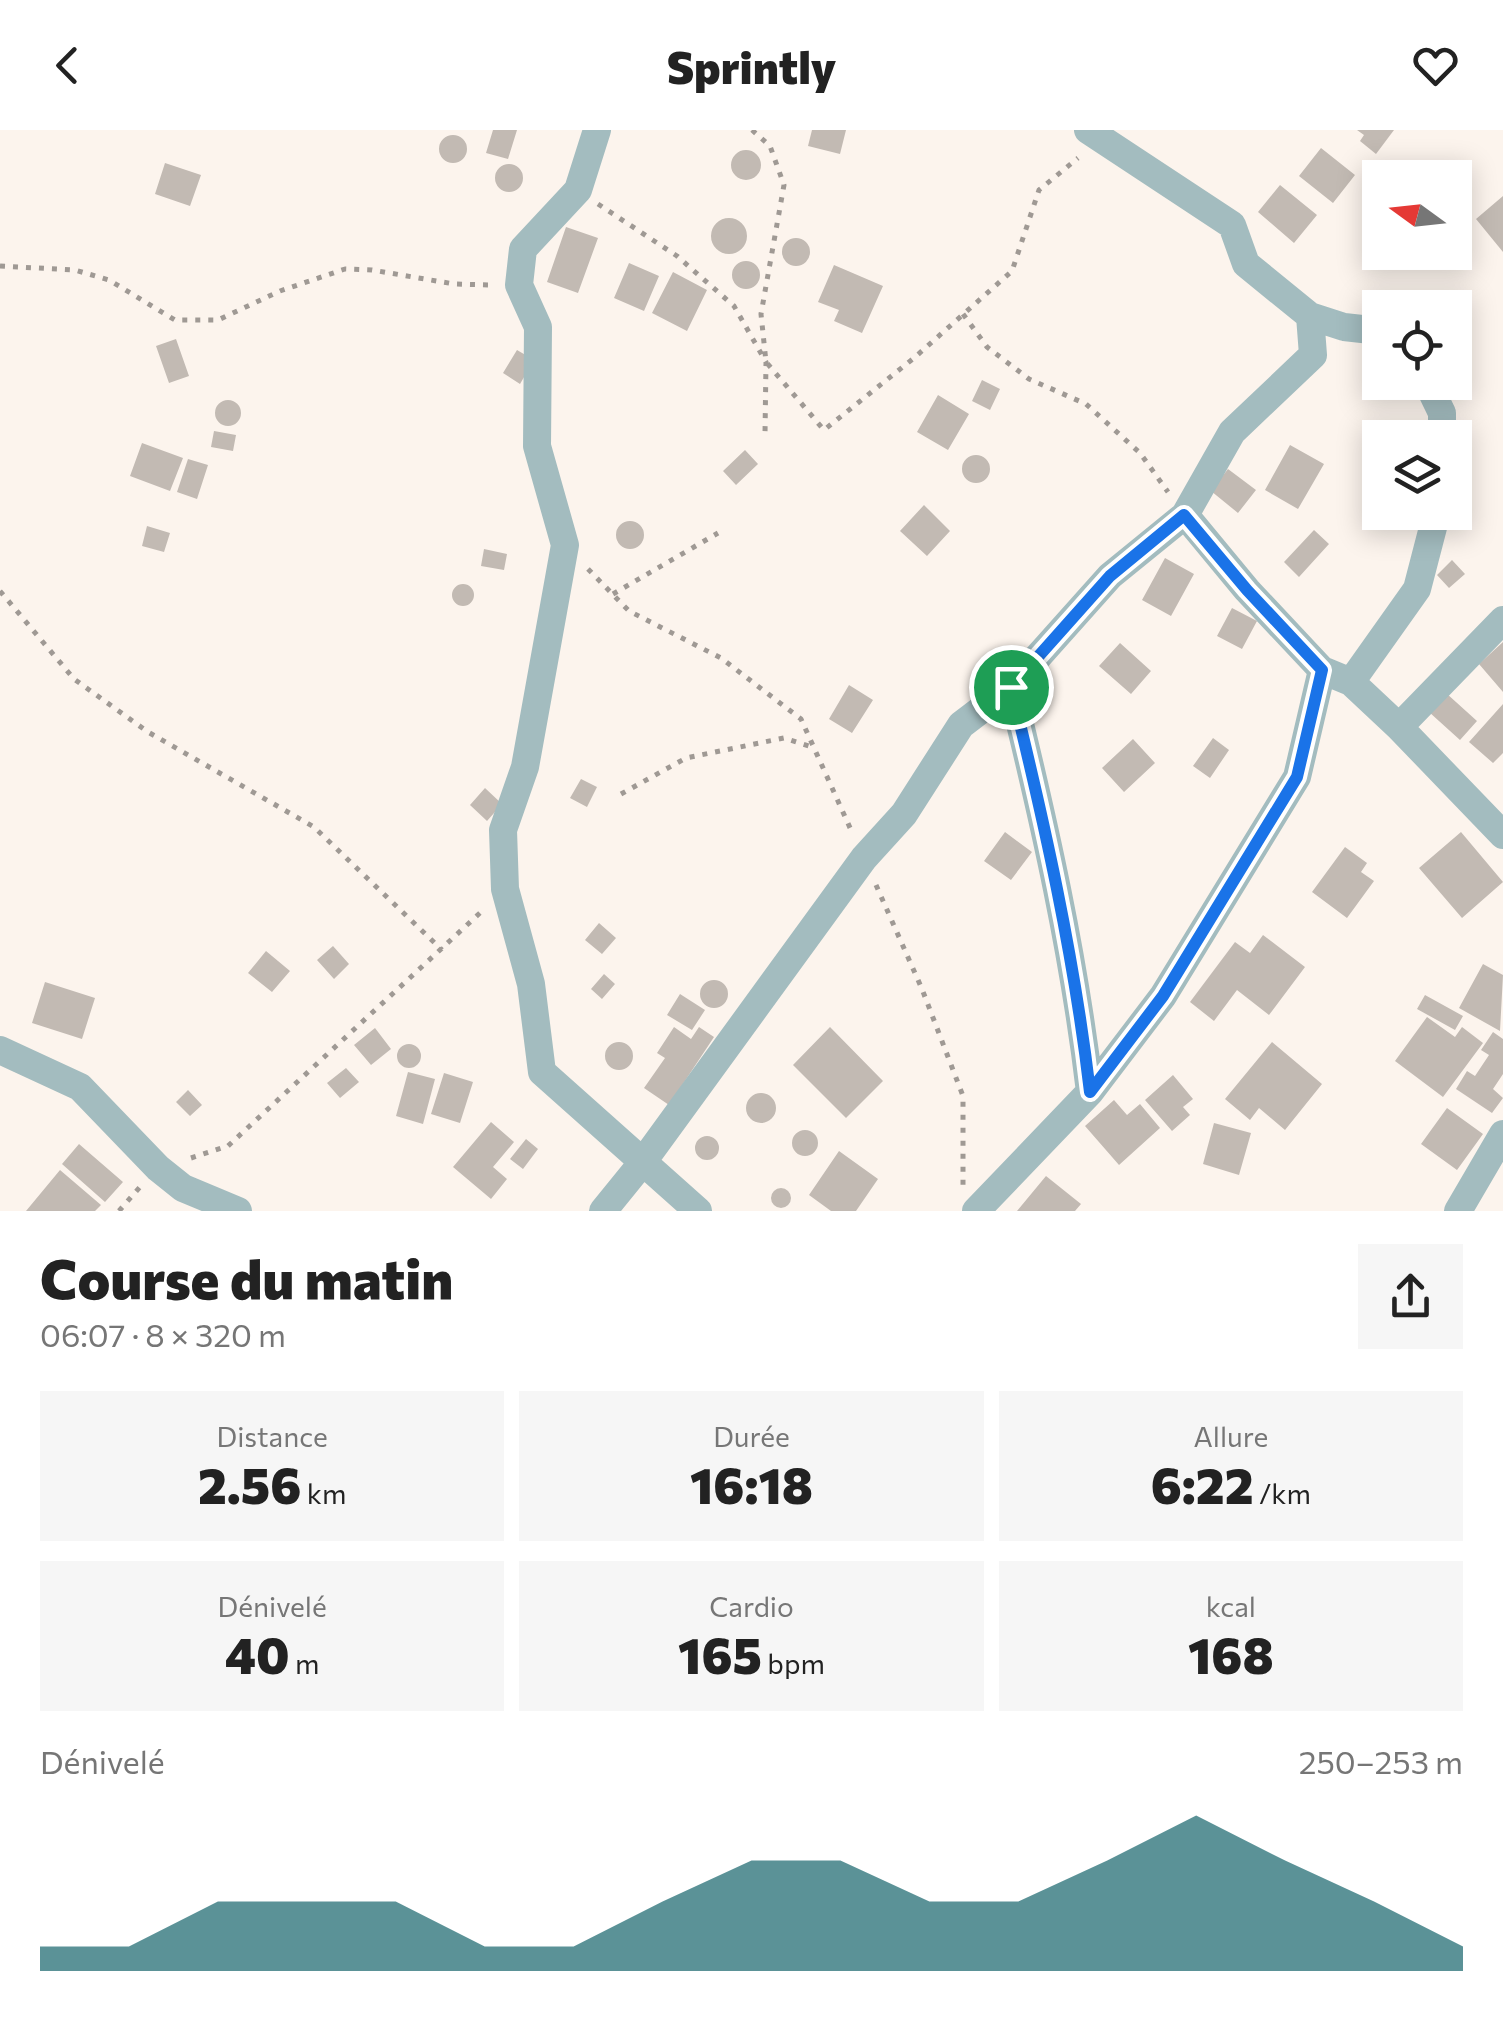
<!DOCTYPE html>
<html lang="fr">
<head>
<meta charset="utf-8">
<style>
	:root { --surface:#fff; --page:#f6f6f6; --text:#222; --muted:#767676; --accent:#17656c }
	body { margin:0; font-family:Commissioner,sans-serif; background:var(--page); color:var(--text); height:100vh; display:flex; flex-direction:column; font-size:38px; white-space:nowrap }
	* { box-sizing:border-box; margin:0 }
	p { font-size:32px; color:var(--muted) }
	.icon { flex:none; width:55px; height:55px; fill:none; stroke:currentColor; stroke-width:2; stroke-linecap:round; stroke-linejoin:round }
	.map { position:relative; height:1081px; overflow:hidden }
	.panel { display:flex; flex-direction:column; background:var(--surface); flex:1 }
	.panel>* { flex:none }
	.needle { width:65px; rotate:285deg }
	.tools { position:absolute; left:1362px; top:30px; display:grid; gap:20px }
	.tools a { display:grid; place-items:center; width:110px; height:110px; border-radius:0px; background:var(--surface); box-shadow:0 5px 25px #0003; font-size:50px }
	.pin { position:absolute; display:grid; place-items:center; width:85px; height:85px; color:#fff; margin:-42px; border:5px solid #fff; border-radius:50%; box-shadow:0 2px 10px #0007 }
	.round { display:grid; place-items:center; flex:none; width:105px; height:105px; border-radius:0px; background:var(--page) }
	.overview { display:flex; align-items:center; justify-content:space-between; height:170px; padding:0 40px }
	h1 { font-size:55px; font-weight:800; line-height:75px }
	.stats { display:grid; grid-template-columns:repeat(3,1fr); gap:15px; height:170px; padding:10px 40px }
	.stats div { display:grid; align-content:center; border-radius:0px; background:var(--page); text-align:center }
	.stats b { font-size:50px; font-weight:800 }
	.stats small { font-size:28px; font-weight:400 }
	.stats p { font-size:28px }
	.chart { height:280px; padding:20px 40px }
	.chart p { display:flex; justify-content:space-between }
	.chart svg { width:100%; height:180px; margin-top:10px; fill:var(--accent); opacity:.7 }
	header { display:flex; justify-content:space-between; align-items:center; height:130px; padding:0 40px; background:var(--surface); font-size:45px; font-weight:800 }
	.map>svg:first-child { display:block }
</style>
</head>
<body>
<header><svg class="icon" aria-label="back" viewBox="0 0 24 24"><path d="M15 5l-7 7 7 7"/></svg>Sprintly<svg class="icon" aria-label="heart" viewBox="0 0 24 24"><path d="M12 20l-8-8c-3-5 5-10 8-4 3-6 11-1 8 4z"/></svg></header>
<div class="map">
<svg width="1503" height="1081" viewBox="0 0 1503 1081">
	<rect width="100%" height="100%" fill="#fcf4ed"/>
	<!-- building -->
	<path fill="#c2bab3" d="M493,0H517L508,29L486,23Z
		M812,0H846L840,24L808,16Z
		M1357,0H1394L1376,24L1360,11L1364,5Z
		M439 19a14 14 0 1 1 28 0a14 14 0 1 1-28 0Z
		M1321,18L1355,45L1333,73L1299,46Z
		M731 35a15 15 0 1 1 30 0a15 15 0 1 1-30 0Z
		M165,33L201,45L190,76L155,64Z
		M495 48a14 14 0 1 1 28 0a14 14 0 1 1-28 0Z
		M1280,55L1317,85L1294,113L1258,82Z
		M1503,66V122L1476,89Z
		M711 106a18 18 0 1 1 36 0a18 18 0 1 1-36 0Z
		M566,97L598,108L578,163L547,152Z
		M782 122a14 14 0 1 1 28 0a14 14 0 1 1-28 0Z
		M732 145a14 14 0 1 1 28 0a14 14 0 1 1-28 0Z
		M629,133L659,146L644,181L614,168Z
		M834,135L883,156L862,203L834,191L839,180L818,172Z
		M673,142L707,160L687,201L652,183Z
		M176,209L189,246L169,253L156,216Z
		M517,220L534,230L520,254L503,243Z
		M982,250L1000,259L990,280L972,271Z
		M938,265L969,284L948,320L917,302Z
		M215 283a13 13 0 1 1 26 0a13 13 0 1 1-26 0Z
		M214,301L236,305L233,321L211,317Z
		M142,313L183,328L170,361L130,346Z
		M1290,315L1324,334L1298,379L1265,360Z
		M745,320L758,334L736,355L723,341Z
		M962 339a14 14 0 1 1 28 0a14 14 0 1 1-28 0Z
		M188,329L208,335L197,369L177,362Z
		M1228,339L1256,360L1238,383L1211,361Z
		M924,375L950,401L927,426L900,401Z
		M616 405a14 14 0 1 1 28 0a14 14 0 1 1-28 0Z
		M147,396L170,403L164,422L142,416Z
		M1314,400L1329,414L1299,447L1284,432Z
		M484,419L507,424L504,440L481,436Z
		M1165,428L1194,444L1171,486L1142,470Z
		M1452,430L1465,444L1449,458L1437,445Z
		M452 465a11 11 0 1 1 22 0a11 11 0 1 1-22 0Z
		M1232,478L1257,491L1242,519L1217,506Z
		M1503,512V562L1479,534Z
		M1120,513L1151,541L1131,564L1099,536Z
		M849,555L873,570L852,603L829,589Z
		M1446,563L1477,591L1460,610L1429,582Z
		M1503,574V623L1493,633L1469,612Z
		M1213,608L1229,620L1210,648L1193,636Z
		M1133,609L1155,633L1124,662L1102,638Z
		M581,649L597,657L587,677L570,668Z
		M485,658L502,674L487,691L470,675Z
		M1005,702L1032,722L1011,750L984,731Z
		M1461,702L1503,752L1462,788L1419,738Z
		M1345,717L1367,733L1361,742L1374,751L1347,788L1312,762Z
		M599,793L616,808L602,824L585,810Z
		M1263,805L1305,837L1269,885L1237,860L1214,891L1190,872L1235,812L1250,823Z
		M333,816L349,834L334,849L317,830Z
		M266,821L290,841L272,862L248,843Z
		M1483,834L1503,845L1500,901L1459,878Z
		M604,844L615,854L602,869L591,859Z
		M700 864a14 14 0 1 1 28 0a14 14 0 1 1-28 0Z
		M45,852L95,868L82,909L32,893Z
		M680,864L705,880L692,900L667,885Z
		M1425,865L1463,886L1455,900L1417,879Z
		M1427,887L1455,907L1462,897L1483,913L1443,967L1395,931Z
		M674,897L691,909L699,897L714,907L669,975L644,958L665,928L657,923Z
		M830,897L883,951L846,988L793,935Z
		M375,898L391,919L371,935L354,915Z
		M1493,902L1503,909V944L1493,959L1503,968L1492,983L1456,959L1467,941L1475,946L1489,925L1481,920Z
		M605 926a14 14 0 1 1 28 0a14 14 0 1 1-28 0Z
		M1272,912L1322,954L1285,1000L1259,978L1250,990L1225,969Z
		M397 926a12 12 0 1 1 24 0a12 12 0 1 1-24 0Z
		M346,938L359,952L340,968L327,953Z
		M408,942L435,949L423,994L396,986Z
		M444,943L473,952L460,993L431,984Z
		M1173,945L1193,969L1183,977L1190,985L1172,1001L1145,970Z
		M188,960L202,975L190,986L176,972Z
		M746 978a15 15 0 1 1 30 0a15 15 0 1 1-30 0Z
		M1114,970L1127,985L1140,974L1160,998L1119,1035L1085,996Z
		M1447,978L1483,1004L1457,1040L1421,1014Z
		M491,992L514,1012L493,1037L507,1049L491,1069L453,1037Z
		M1214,993L1251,1003L1239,1045L1203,1034Z
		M792 1013a13 13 0 1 1 26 0a13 13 0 1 1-26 0Z
		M695 1018a12 12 0 1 1 24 0a12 12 0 1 1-24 0Z
		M526,1009L538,1019L523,1039L510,1029Z
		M79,1014L123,1052L105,1072L62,1034Z
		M839,1021L878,1049L856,1081H831L809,1065Z
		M60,1040L101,1075L95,1081H26Z
		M1046,1046L1081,1074L1075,1081H1017Z
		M771 1068a10 10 0 1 1 20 0a10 10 0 1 1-20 0Z"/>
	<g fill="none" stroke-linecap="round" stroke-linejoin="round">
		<!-- path -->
		<path stroke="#9f9994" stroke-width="5" stroke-dasharray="5 8" stroke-linecap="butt" d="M752,0L770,16L784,55L761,184L766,232L824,300L914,228L1012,141L1039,60L1078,28
			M598,74L677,126L734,176L766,232L765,304
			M0,136L75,140L109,150L175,190H218L280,161L345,139L372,140L454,154L491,155
			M963,184L987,217L1029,249L1086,274L1140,323L1168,362
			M588,439L629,481L721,528L801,589L851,700
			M0,461L74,549L148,602L314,697L442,820
			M613,464L718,403
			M621,664L686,628L784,608L815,618
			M876,755L922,859L963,966V1057
			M191,1028L228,1016L481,782
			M119,1081L140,1057"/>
		<!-- street -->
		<path stroke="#a3bcbf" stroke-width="28" d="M597,0L578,60L523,119L519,155L538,197L537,316L565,415L525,637L503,700L505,759L531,854L542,942L698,1081
			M1310,186L1344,197L1380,201
			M1427,252L1442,283V308
			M1185,385L1247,460L1322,540L1351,552L1399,597L1503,705
			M1351,552L1417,459L1437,382
			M1011,557C1044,691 1074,825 1090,962
			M1399,597L1503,490
			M0,920L80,957L158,1038L183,1058L238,1081
			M603,1081L642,1033L864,728L904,684L961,595L1011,557L1110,446L1185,385L1232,302L1313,225L1310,186L1246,134L1232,95L1088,0
			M976,1081L1090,962L1163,866L1297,647L1322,540
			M1458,1081L1503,1004"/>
	</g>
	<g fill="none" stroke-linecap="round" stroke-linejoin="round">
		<defs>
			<path id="route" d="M1184,385L1247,460L1322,540L1297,647L1163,866L1090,962C1074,825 1044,691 1011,557L1110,446Z"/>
		</defs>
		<!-- route casing -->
		<use href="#route" stroke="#fff" stroke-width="20"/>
		<!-- route -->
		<use href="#route" stroke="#1a73e8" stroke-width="12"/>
	</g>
</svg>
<div class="tools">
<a><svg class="needle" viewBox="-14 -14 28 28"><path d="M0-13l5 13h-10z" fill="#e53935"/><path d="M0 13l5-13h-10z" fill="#767676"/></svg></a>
<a><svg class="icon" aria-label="locate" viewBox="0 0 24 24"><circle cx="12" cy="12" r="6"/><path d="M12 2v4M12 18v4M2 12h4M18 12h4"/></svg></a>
<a><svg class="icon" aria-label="layers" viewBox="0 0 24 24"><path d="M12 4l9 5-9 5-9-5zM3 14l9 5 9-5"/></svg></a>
</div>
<div class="pin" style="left:1011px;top:557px;background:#1e9e55"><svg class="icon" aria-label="arrive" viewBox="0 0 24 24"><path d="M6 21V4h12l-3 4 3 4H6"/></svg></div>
</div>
<section class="panel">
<div class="overview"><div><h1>Course du matin</h1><p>06:07 · 8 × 320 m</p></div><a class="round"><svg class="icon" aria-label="share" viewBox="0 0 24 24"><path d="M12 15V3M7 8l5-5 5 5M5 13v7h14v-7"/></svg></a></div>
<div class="stats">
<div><p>Distance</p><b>2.56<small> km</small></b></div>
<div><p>Durée</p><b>16:18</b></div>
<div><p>Allure</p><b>6:22<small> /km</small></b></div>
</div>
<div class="stats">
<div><p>Dénivelé</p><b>40<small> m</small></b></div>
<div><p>Cardio</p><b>165<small> bpm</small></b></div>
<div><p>kcal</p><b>168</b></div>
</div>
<div class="chart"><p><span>Dénivelé</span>250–253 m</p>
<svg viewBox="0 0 160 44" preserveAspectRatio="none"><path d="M0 44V38L10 38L20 27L30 27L40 27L50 38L60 38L70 27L80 17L90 17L100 27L110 27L120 17L130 6L140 17L150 27L160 38V44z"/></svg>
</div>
</section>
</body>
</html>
